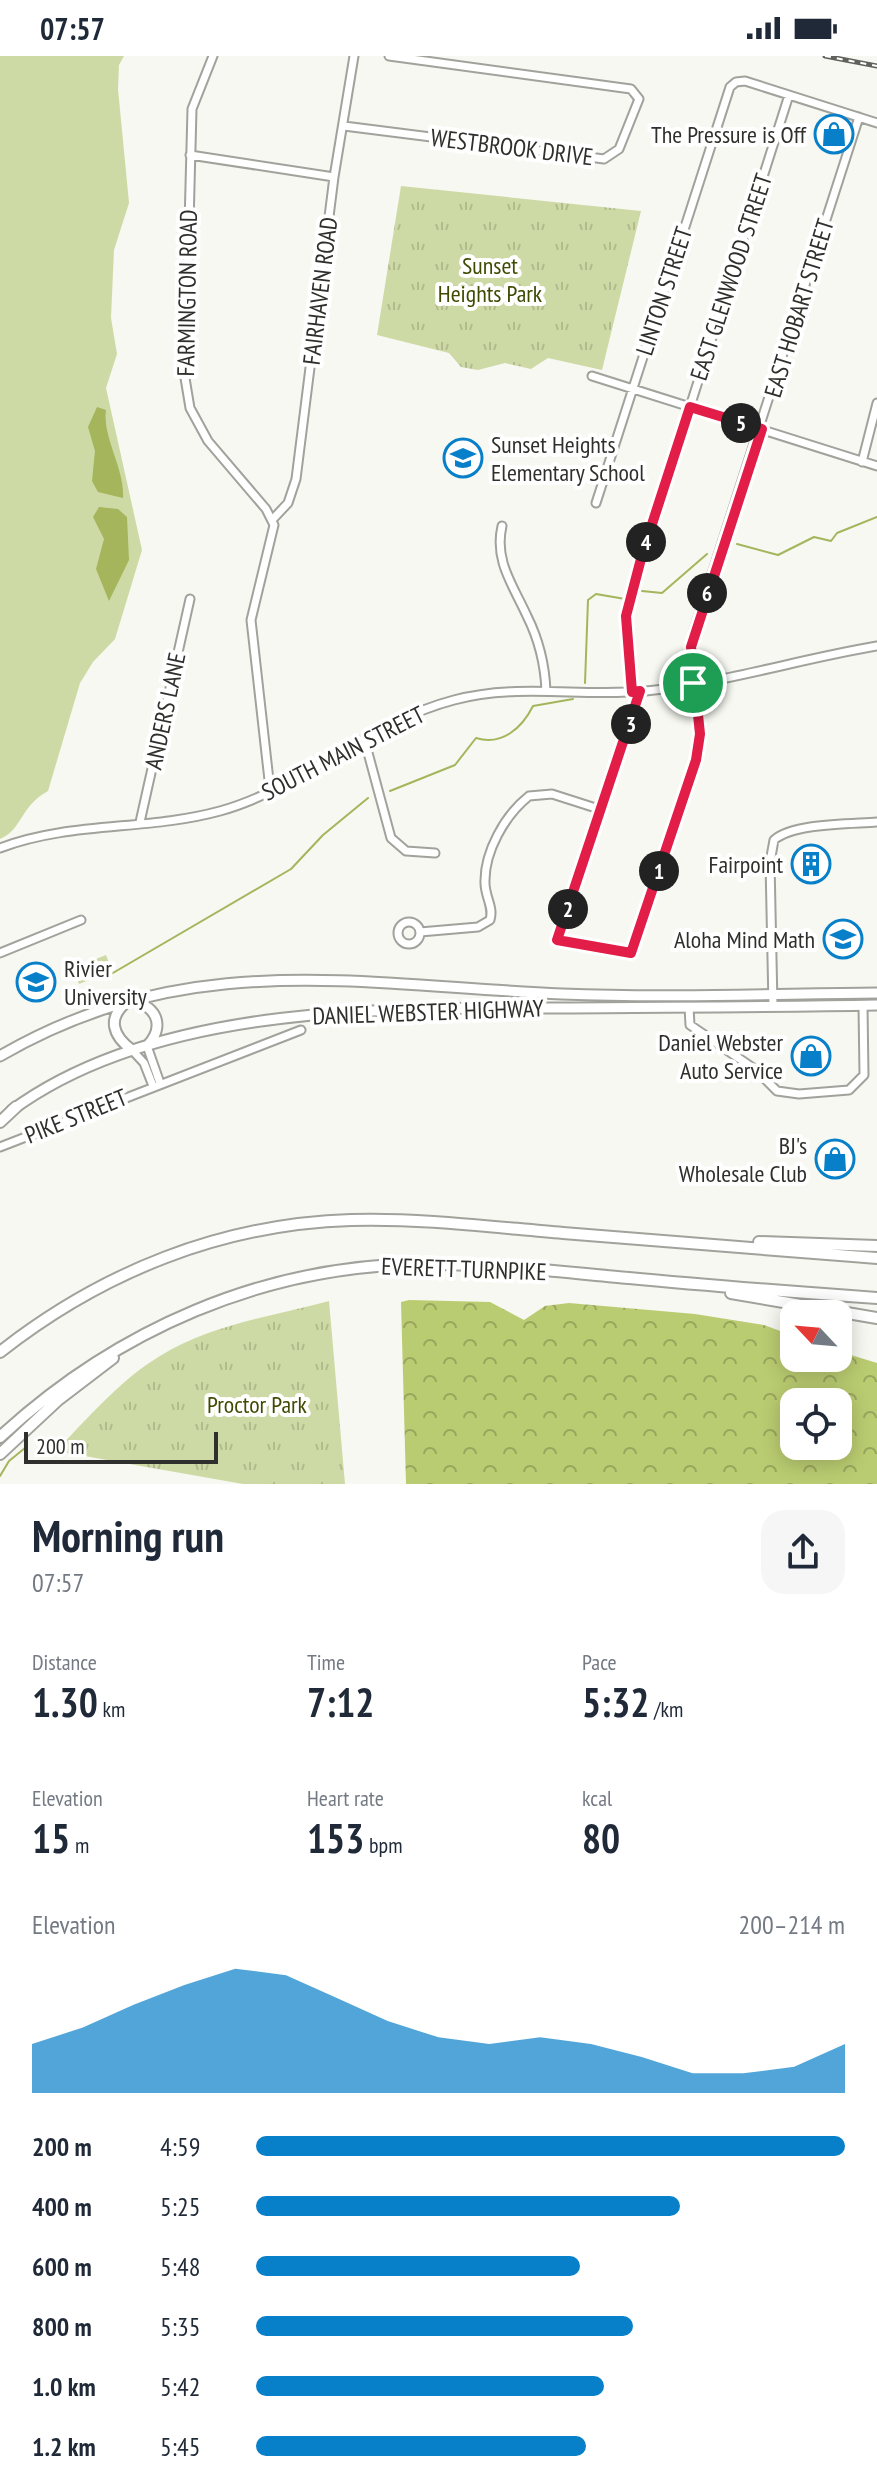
<!DOCTYPE html>
<html lang="en">
<head>
<meta charset="utf-8">
<style>
	:root { --surface:#fff; --page:#f6f6f7; --text:#1f2937; --muted:#747a83; --accent:#0880c9 }
	body { margin:0; font-family:"PT Sans Narrow",sans-serif; background:var(--page); color:var(--text); height:100vh; display:flex; flex-direction:column; font-size:30px; white-space:nowrap }
	* { box-sizing:border-box; margin:0 }
	p { font-size:26px; color:var(--muted) }
	.icon { flex:none; width:44px; height:44px; fill:none; stroke:currentColor; stroke-width:2; stroke-linecap:round; stroke-linejoin:round }
	.map { position:relative; height:1428px; overflow:hidden }
	.sheet { display:flex; flex-direction:column; background:var(--surface); flex:1 }
	.sheet>* { flex:none }
	.needle { width:52px; rotate:296deg }
	.controls { position:absolute; left:780px; top:1244px; display:grid; gap:16px }
	.controls a { display:grid; place-items:center; width:72px; height:72px; border-radius:16px; background:var(--surface); box-shadow:0 4px 20px #0003; font-size:40px }
	.scale { position:absolute; left:24px; bottom:20px; width:194px; box-sizing:border-box; padding-left:8px; border:4px solid #2f302d; border-top:0; font-size:22px; line-height:28px; white-space:nowrap; color:#2f302d; -webkit-text-stroke:6px #fff; paint-order:stroke }
	.pin { position:absolute; display:grid; place-items:center; width:68px; height:68px; color:#fff; margin:-34px; border:4px solid #fff; border-radius:50%; box-shadow:0 2px 8px #0007 }
	.km { position:absolute; width:40px; height:40px; margin:-20px; border-radius:50%; background:#222; color:#fff; font-size:22px; line-height:40px; text-align:center }
	.round { display:grid; place-items:center; flex:none; width:84px; height:84px; border-radius:24px; background:var(--page) }
	.headline { display:flex; align-items:center; justify-content:space-between; height:136px; padding:0 32px }
	h1 { font-size:44px; font-weight:700; line-height:60px }
	.figures { display:grid; grid-template-columns:repeat(3,1fr); gap:12px; height:136px; padding:8px 32px }
	.figures div { display:grid; align-content:center }
	.figures b { font-size:40px; font-weight:700 }
	.figures small { font-size:22px; font-weight:400 }
	.figures p { font-size:22px }
	.chart { height:224px; padding:16px 32px }
	.chart p { display:flex; justify-content:space-between }
	.chart svg { width:100%; height:144px; margin-top:8px; fill:var(--accent); opacity:.7 }
	ul { padding:0 32px; list-style:none; font-size:26px }
	li { display:grid; grid-template-columns:128px 96px 1fr; align-items:center; height:60px }
	li i { height:20px; border-radius:10px; background:var(--accent) }
	.status { display:flex; justify-content:space-between; align-items:center; height:56px; padding:0 40px; background:var(--surface); direction:ltr }
	.status svg { height:22px; fill:currentColor }
	.map>svg:first-child { display:block }
</style>
</head>
<body>
<div class="status"><b>07:57</b><svg viewBox="0 0 49 12"><path d="M0 12V9h3v3zM5 12V6h3v6zM10 12V3h3v9zM15 12V0h3v12zM26 1h20v11H26zM47 4h2v5h-2z"/></svg></div>
<div class="map">
<svg width="877" height="1428" viewBox="0 0 877 1428">
	<defs>
		<pattern id="forest-crowns" width="20" height="18" patternUnits="userSpaceOnUse" patternTransform="scale(2)"><rect width="20" height="18" fill="#bacc71"/><path d="M2 6a3 3 0 1 1 6 0M12 15a3 3 0 1 1 6 0" fill="none" stroke="#98a65d"/></pattern>
		<pattern id="park-tufts" width="24" height="20" patternUnits="userSpaceOnUse" patternTransform="scale(2)"><rect width="24" height="20" fill="#cedaa5"/><path d="M3 7l-1-3M5 7V3M7 7l1-3M15 17l-1-3M17 17v-4M19 17l1-3" fill="none" stroke="#b1bb8e"/></pattern>
	</defs>
	<rect width="100%" height="100%" fill="#f6f8f1"/>
	<!-- grass -->
	<path fill="#cedaa5" d="M0,0H124L119,9L118,33L129,147L114,194L111,262L117,298L106,332L142,494L115,583L93,606L80,627L48,735C20,750 23,773 0,783Z
		M106,899L112,915L79,928L73,912Z"/>
	<!-- forest -->
	<path fill="url(#forest-crowns)" fill-rule="evenodd" d="M409,1244L490,1246L524,1264L545,1250L569,1247L695,1258L764,1269L794,1280V1302H838V1295L877,1307V1428H406L401,1246ZM794,1346H838V1390H794Z"/>
	<!-- park -->
	<path fill="url(#park-tufts)" d="M401,130L641,155L602,314L548,302L531,313L505,307L478,314L461,311L449,297L377,279Z
		M329,1245L345,1428H243L56,1395C88,1362 120,1324 160,1300C210,1269 273,1260 329,1245Z"/>
	<!-- water -->
	<path fill="#a4b55b" d="M97,351L106,354C102,381 125,413 123,442L98,436L92,425L95,395L88,371Z
		M99,451L118,453L127,461L129,504L109,545L96,513L104,483L93,461Z"/>
	<g fill="none" stroke-linecap="round" stroke-linejoin="round">
		<!-- stream -->
		<path stroke="#a4b55b" stroke-width="2" d="M737,488L778,499L814,481L831,485L837,477L877,461
			M642,535L662,537L707,498
			M585,627L588,544L596,538L625,543
			M390,735L455,709L476,682C502,690 522,672 533,650L573,643
			M106,921L291,813L323,779L368,742
			M0,1420L9,1405L25,1392"/>
		<defs>
			<path id="minor" d="M213,0L192,53L185,322L190,352L208,385L266,453L274,469L251,564L270,733
				M344,70L604,103L619,93L639,43L631,33L389,0
				M190,99L334,121
				M592,320L877,410
				M862,406L877,347
				M596,447L730,31L736,26L745,25L877,67
				M272,464L288,447L296,423L334,121L354,0
				M502,470C494,505 513,529 527,560C538,582 545,610 546,635
				M640,635L557,884L631,897L699,691V664L690,603L694,574L859,61
				M632,636L625,574L635,524L789,39
				M364,682L391,782L406,795L435,797
				M140,766L190,543
				M0,792C71,765 147,775 220,755C303,732 369,666 454,644C517,627 581,641 646,635C723,627 800,603 877,590
				M398 877a11 11 0 1 1 22 0a11 11 0 1 1-22 0Z
				M420,876L478,871L490,864C494,851 485,841 485,827C484,796 505,759 529,740L552,738L602,754
				M0,897L81,864
				M773,950L770,806L774,784C793,767 851,768 877,766
				M689,951L690,969L756,1014L777,1035L799,1038L849,1034L864,1019L863,950
				M147,990L160,1027
				M132,994L144,1007L153,1030
				M0,1091L301,974"/>
			<path id="major" d="M132,994C113,980 106,962 128,945C155,947 167,969 147,990
				M0,1000C188,891 357,929 562,938C667,942 772,938 877,937
				M12,1054C158,947 389,952 562,952C667,951 772,951 877,949"/>
			<path id="highway" d="M0,1066L16,1051
				M759,1186L877,1190
				M731,1237L877,1262
				M0,1296C102,1216 221,1168 351,1164C421,1162 492,1171 563,1177C667,1185 772,1194 877,1202
				M0,1381C116,1274 263,1209 423,1208C491,1207 560,1216 629,1222C711,1230 794,1236 877,1242
				M0,1398L58,1344L113,1302"/>
		</defs>
		<!-- minor casing -->
		<use href="#minor" stroke="#a1a29c" stroke-width="11"/>
		<!-- major casing -->
		<use href="#major" stroke="#a1a29c" stroke-width="13"/>
		<!-- highway casing -->
		<use href="#highway" stroke="#a1a29c" stroke-width="14"/>
		<!-- minor -->
		<use href="#minor" stroke="#fff" stroke-width="7"/>
		<!-- major -->
		<use href="#major" stroke="#fff" stroke-width="9"/>
		<!-- highway -->
		<use href="#highway" stroke="#fff" stroke-width="10"/>
		<defs>
			<path id="rail" d="M825,0L877,10"/>
		</defs>
		<!-- rail casing -->
		<use href="#rail" stroke="#60615d" stroke-width="5"/>
		<!-- rail -->
		<use href="#rail" stroke="#fff" stroke-width="2" stroke-dasharray="6" stroke-linecap="butt"/>
	</g>
	<g fill="none" stroke-linecap="round" stroke-linejoin="round">
		<defs>
			<path id="route" d="M690,351L762,373L691,591L700,678L696,704L631,897L557,884L640,635L632,636L626,560L642,499Z"/>
		</defs>
		<!-- route casing -->
		<use href="#route" stroke="#fff" stroke-width="16"/>
		<!-- route -->
		<use href="#route" stroke="#e11d48" stroke-width="10"/>
	</g>
	<!-- icons -->
	<defs>
		<symbol id="shop-ring" viewBox="-11 -11 22 22"><circle r="9.5" fill="#fff" stroke="#0880c9" stroke-width="1.5"/><path d="M-5-2.5h2.3a2.7 3.5 0 0 1 5.4 0H5L5.5 6h-11ZM-1.5-2.5h3a1.5 2.3 0 0 0-3 0Z" fill="#0880c9"/></symbol>
		<symbol id="school-ring" viewBox="-11 -11 22 22"><circle r="9.5" fill="#fff" stroke="#0880c9" stroke-width="1.5"/><path d="M0-5L7-2L0 1L-7-2ZM-4 1L0 2.5L4 1V4Q0 6-4 4Z" fill="#0880c9"/></symbol>
		<symbol id="building-ring" viewBox="-11 -11 22 22"><circle r="9.5" fill="#fff" stroke="#0880c9" stroke-width="1.5"/><path d="M-4-6H4V6H1V3H-1V6H-4ZM-2.5-4.3h1.7v1.8h-1.7ZM.8-4.3h1.7v1.8H.8ZM-2.5-1h1.7V.8h-1.7ZM.8-1h1.7V.8H.8Z" fill="#0880c9"/></symbol>
		<symbol id="university-ring" viewBox="-11 -11 22 22"><circle r="9.5" fill="#fff" stroke="#0880c9" stroke-width="1.5"/><path d="M0-5L7-2L0 1L-7-2ZM-4 1L0 2.5L4 1V4Q0 6-4 4Z" fill="#0880c9"/></symbol>
	</defs>
	<g fill-rule="evenodd">
		<use href="#shop-ring" x="812" y="56" width="44" height="44"/>
		<use href="#school-ring" x="441" y="380" width="44" height="44"/>
		<use href="#building-ring" x="789" y="786" width="44" height="44"/>
		<use href="#school-ring" x="821" y="861" width="44" height="44"/>
		<use href="#university-ring" x="14" y="904" width="44" height="44"/>
		<use href="#shop-ring" x="789" y="978" width="44" height="44"/>
		<use href="#shop-ring" x="813" y="1081" width="44" height="44"/>
	</g>
	<g text-anchor="middle" dominant-baseline="central" stroke-width="8" stroke-linejoin="round" paint-order="stroke">
		<!-- poi labels -->
		<g font-size="24" fill="#2f302d" stroke="#fff" text-anchor="end">
			<text x="806" y="78">The Pressure is Off</text>
			<text x="491" y="388" text-anchor="start">Sunset Heights<tspan x="491" dy="28">Elementary School</tspan></text>
			<text x="783" y="808">Fairpoint</text>
			<text x="815" y="883">Aloha Mind Math</text>
			<text x="64" y="912" text-anchor="start">Rivier<tspan x="64" dy="28">University</tspan></text>
			<text x="783" y="986">Daniel Webster<tspan x="783" dy="28">Auto Service</tspan></text>
			<text x="807" y="1089">BJ's<tspan x="807" dy="28">Wholesale Club</tspan></text>
		</g>
		<!-- street labels -->
		<g font-size="24" fill="#2f302d" stroke="#fff">
			<text transform="translate(512 91) rotate(7)">WESTBROOK DRIVE</text>
			<text transform="translate(731 221) rotate(-72)">EAST GLENWOOD STREET</text>
			<text transform="translate(320 235) rotate(-83)">FAIRHAVEN ROAD</text>
			<text transform="translate(664 235) rotate(-72)">LINTON STREET</text>
			<text transform="translate(187 237) rotate(-89)">FARMINGTON ROAD</text>
			<text transform="translate(799 252) rotate(-73)">EAST HOBART STREET</text>
			<text transform="translate(165 655) rotate(-78)">ANDERS LANE</text>
			<text transform="translate(343 697) rotate(-27)">SOUTH MAIN STREET</text>
			<text transform="translate(428 956) rotate(-2)">DANIEL WEBSTER HIGHWAY</text>
			<text transform="translate(76 1060) rotate(-22)">PIKE STREET</text>
			<text transform="translate(464 1213) rotate(2)">EVERETT TURNPIKE</text>
		</g>
		<!-- park labels -->
		<g font-size="24" fill="#404a02" stroke="#fff">
			<text x="490" y="209">Sunset<tspan x="490" dy="28">Heights Park</tspan></text>
			<text x="257" y="1348">Proctor Park</text>
		</g>
	</g>
</svg>
<div class="controls">
<a><svg class="needle" viewBox="-14 -14 28 28"><path d="M0-13l5 13h-10z" fill="#e53935"/><path d="M0 13l5-13h-10z" fill="#747a83"/></svg></a>
<a><svg class="icon" aria-label="locate" viewBox="0 0 24 24"><circle cx="12" cy="12" r="6"/><path d="M12 2v4M12 18v4M2 12h4M18 12h4"/></svg></a>
</div>
<div class="scale">200 m</div>
<div class="pin" style="left:693px;top:627px;background:#1e9e55"><svg class="icon" aria-label="arrive" viewBox="0 0 24 24"><path d="M6 21V4h12l-3 4 3 4H6"/></svg></div>
<b class="km" style="left:659px;top:815px">1</b>
<b class="km" style="left:568px;top:853px">2</b>
<b class="km" style="left:631px;top:668px">3</b>
<b class="km" style="left:646px;top:486px">4</b>
<b class="km" style="left:741px;top:367px">5</b>
<b class="km" style="left:707px;top:537px">6</b>
</div>
<section class="sheet">
<div class="headline"><div><h1>Morning run</h1><p>07:57</p></div><a class="round"><svg class="icon" aria-label="share" viewBox="0 0 24 24"><path d="M12 15V3M7 8l5-5 5 5M5 13v7h14v-7"/></svg></a></div>
<div class="figures">
<div><p>Distance</p><b>1.30<small> km</small></b></div>
<div><p>Time</p><b>7:12</b></div>
<div><p>Pace</p><b>5:32<small> /km</small></b></div>
</div>
<div class="figures">
<div><p>Elevation</p><b>15<small> m</small></b></div>
<div><p>Heart rate</p><b>153<small> bpm</small></b></div>
<div><p>kcal</p><b>80</b></div>
</div>
<div class="chart"><p><span>Elevation</span>200–214 m</p>
<svg viewBox="0 0 160 44" preserveAspectRatio="none"><path d="M0 44V29L10 24L20 17L30 11L40 6L50 8L60 15L70 22L80 27L90 29L100 27L110 29L120 33L130 38L140 38L150 36L160 29V44z"/></svg>
</div>
<ul>
<li><b>200 m</b>4:59<i style="width:100%"></i></li>
<li><b>400 m</b>5:25<i style="width:72%"></i></li>
<li><b>600 m</b>5:48<i style="width:55%"></i></li>
<li><b>800 m</b>5:35<i style="width:64%"></i></li>
<li><b>1.0 km</b>5:42<i style="width:59%"></i></li>
<li><b>1.2 km</b>5:45<i style="width:56%"></i></li>
</ul>
</section>
</body>
</html>
